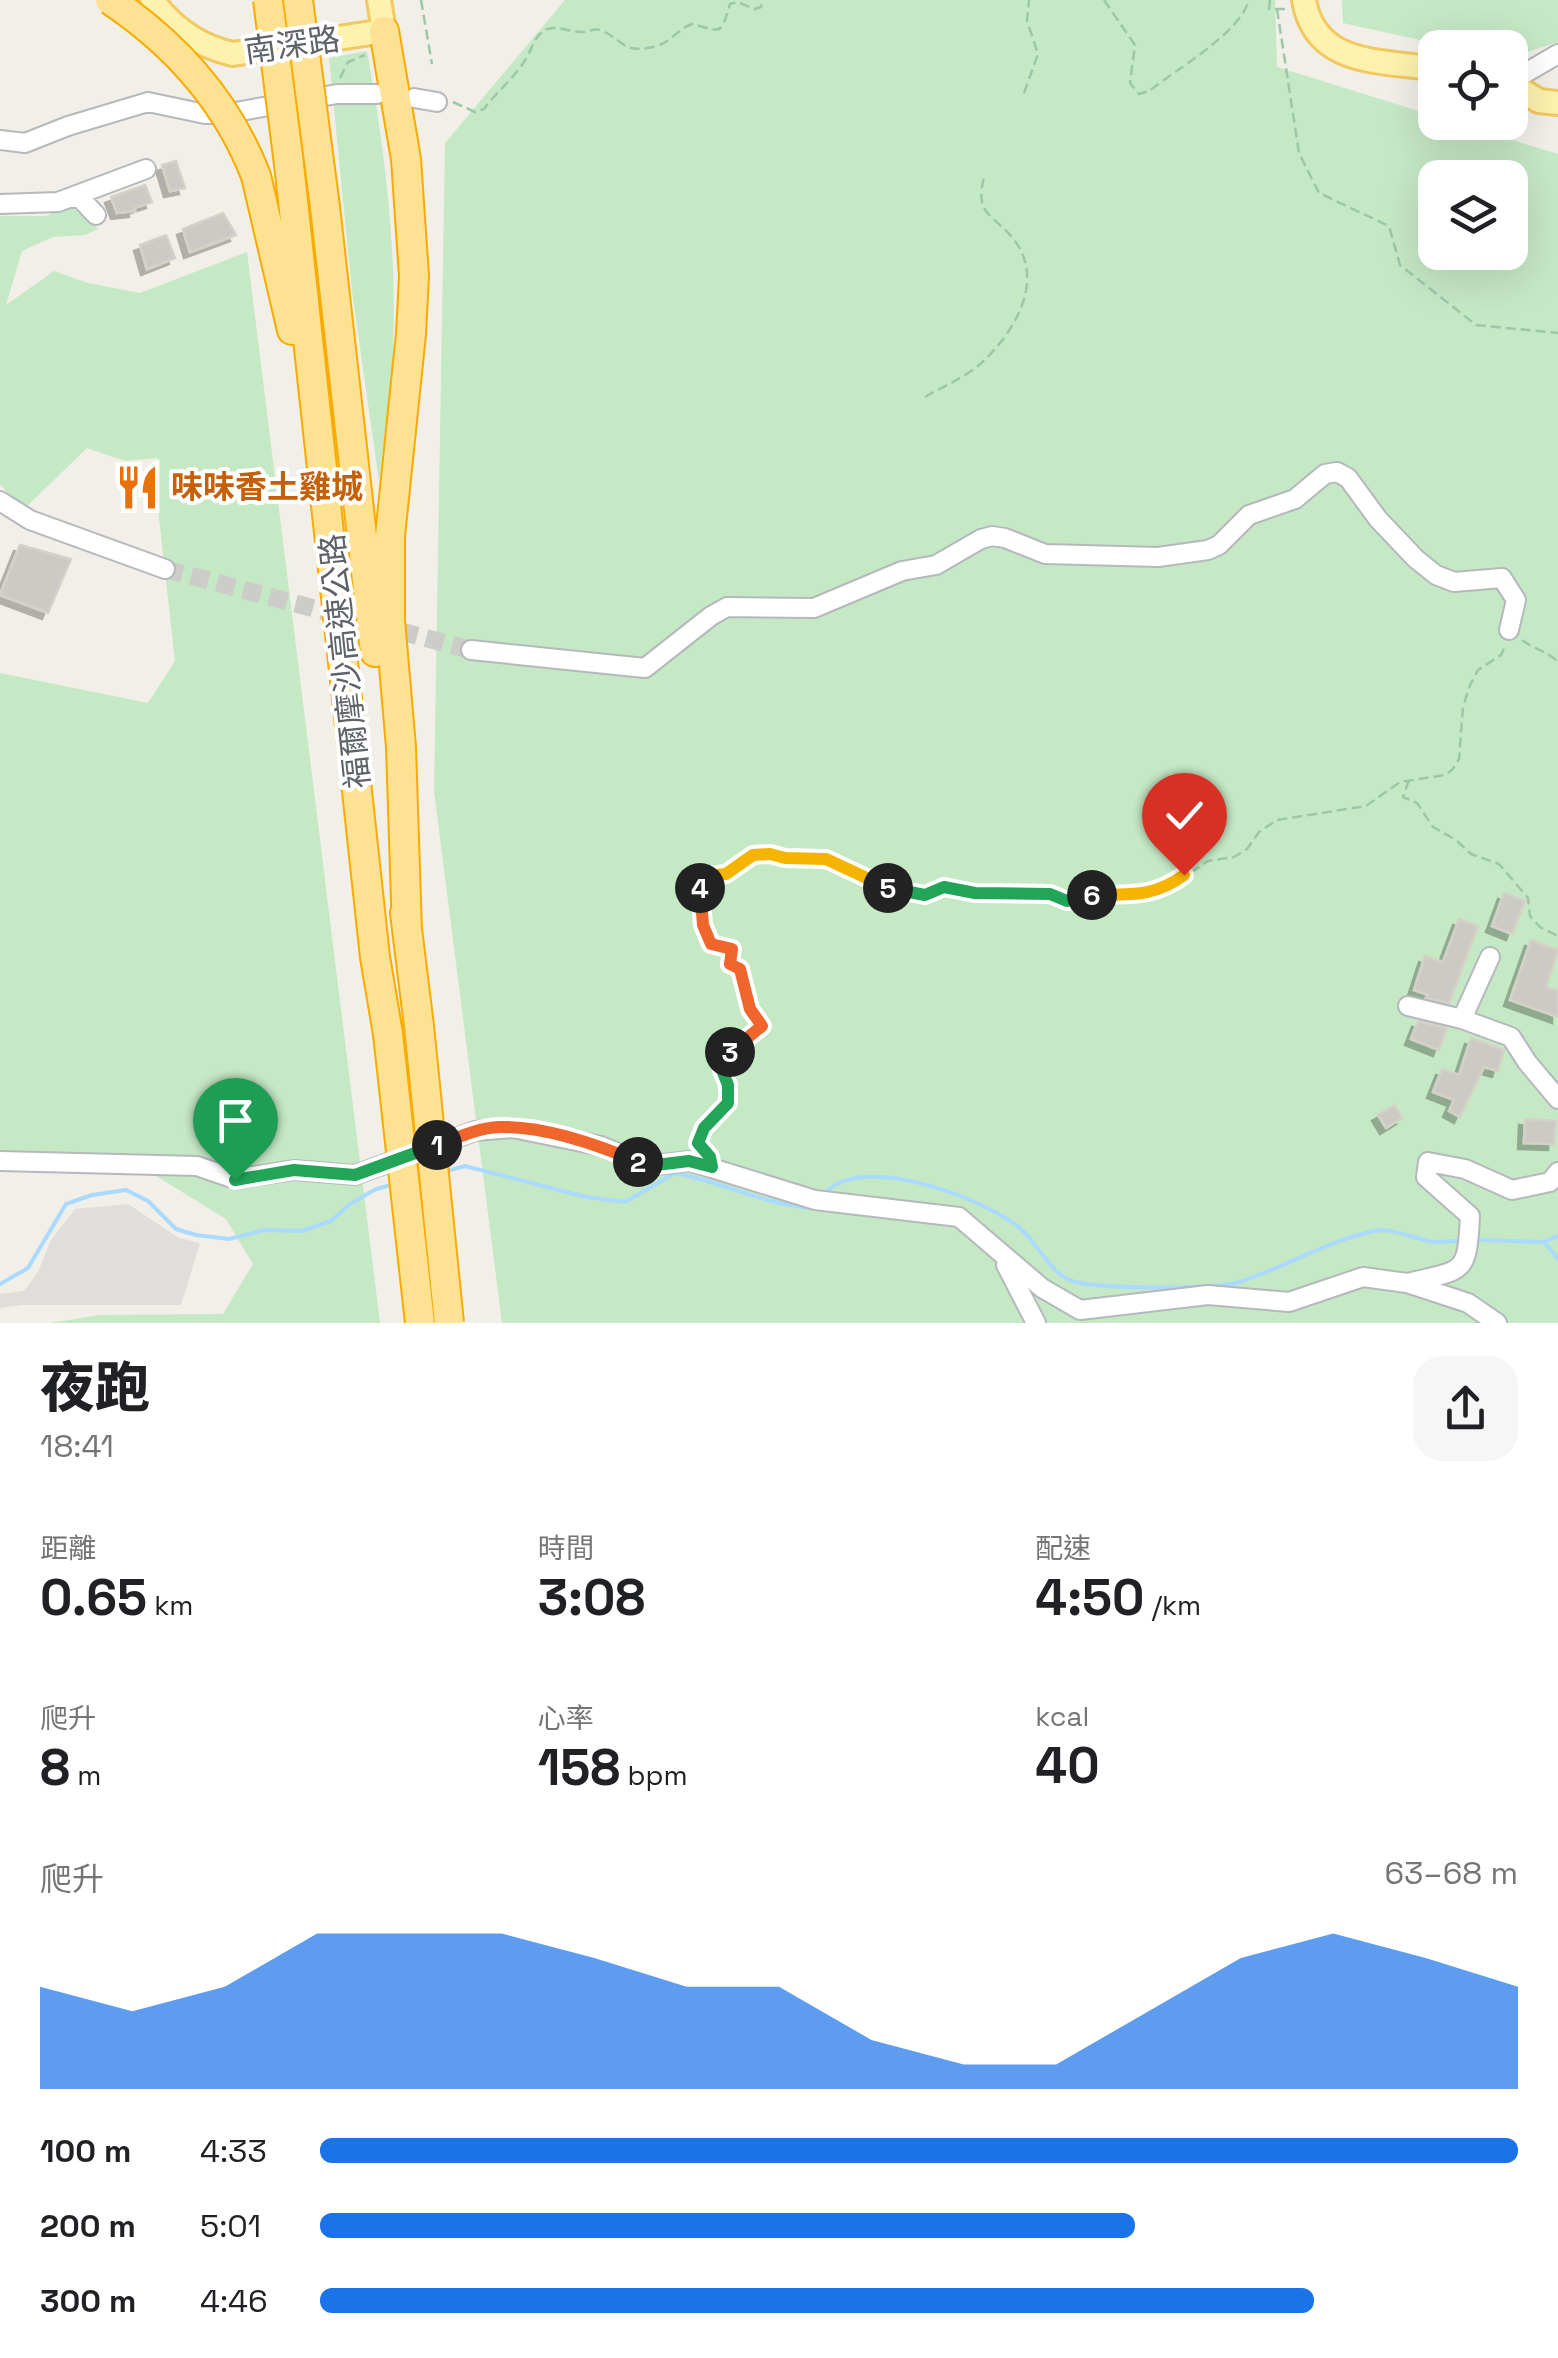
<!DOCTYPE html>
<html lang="zh-TW">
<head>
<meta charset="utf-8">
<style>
	:root { --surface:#fff; --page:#f6f6f6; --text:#202124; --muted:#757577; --accent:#1a73e8 }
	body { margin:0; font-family:"Space Grotesk","Noto Sans TC",sans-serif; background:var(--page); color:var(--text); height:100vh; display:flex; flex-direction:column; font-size:38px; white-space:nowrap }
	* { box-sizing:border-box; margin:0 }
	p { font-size:32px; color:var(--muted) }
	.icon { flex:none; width:55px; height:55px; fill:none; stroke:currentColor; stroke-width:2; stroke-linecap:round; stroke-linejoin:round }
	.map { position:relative; height:1323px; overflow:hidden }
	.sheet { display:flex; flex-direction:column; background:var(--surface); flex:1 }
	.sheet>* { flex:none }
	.controls { position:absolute; left:1418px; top:30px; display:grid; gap:20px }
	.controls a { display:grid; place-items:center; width:110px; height:110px; border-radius:20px; background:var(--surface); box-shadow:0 10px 40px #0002; font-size:50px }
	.pin { position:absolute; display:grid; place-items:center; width:85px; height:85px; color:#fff; margin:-102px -42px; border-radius:50% 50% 50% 0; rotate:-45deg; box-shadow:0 0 10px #0007 }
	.pin .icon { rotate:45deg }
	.km { position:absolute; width:50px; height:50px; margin:-25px; border-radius:50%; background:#222; color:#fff; font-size:28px; line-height:50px; text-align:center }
	.round { display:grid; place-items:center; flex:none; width:105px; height:105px; border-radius:30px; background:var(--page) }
	.overview { display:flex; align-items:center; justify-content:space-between; height:170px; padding:0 40px }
	h1 { font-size:55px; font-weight:800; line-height:75px }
	.stats { display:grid; grid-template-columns:repeat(3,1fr); gap:15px; height:170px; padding:10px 40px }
	.stats div { display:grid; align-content:center }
	.stats b { font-size:50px; font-weight:800 }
	.stats small { font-size:28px; font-weight:400 }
	.stats p { font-size:28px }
	.chart { height:280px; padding:20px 40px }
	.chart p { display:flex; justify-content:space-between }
	.chart svg { width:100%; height:180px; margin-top:10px; fill:var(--accent); opacity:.7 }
	ul { padding:0 40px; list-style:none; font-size:32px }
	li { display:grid; grid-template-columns:160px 120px 1fr; align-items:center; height:75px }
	li i { height:25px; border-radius:12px; background:var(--accent) }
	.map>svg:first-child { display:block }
</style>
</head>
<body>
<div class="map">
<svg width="1558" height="1323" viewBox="0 0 1558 1323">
	<defs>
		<filter id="shadow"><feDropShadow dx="-6" dy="6" stdDeviation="0" flood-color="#0004"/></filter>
	</defs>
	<rect width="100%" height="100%" fill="#f1efe8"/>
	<!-- industrial -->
	<path fill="#e0deda" d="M128,1204L179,1238L200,1243L181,1305H22L0,1308V1294L24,1291L38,1272L51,1240L75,1209Z"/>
	<!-- green -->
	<path fill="#c5e8c5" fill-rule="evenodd" d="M565,0H1275L1277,67L1435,116V122L1456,123L1558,154V1323H502L434,791L445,143ZM1435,178H1510V252H1435Z
		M1342,0H1558V42L1510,58V48L1452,47L1343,23Z
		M367,51C385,151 397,249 393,351C391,394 384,438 379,481L352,291L329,58Z
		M66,205L86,215L98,229L85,235L53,237L22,251L6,305L54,271L88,283L140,293L247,252L380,1323H50L100,1315L223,1314L253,1264L226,1219L140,1166L0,1155V673L148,703L175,661L158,509L157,458L125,461L87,448L23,510L0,484V216H47Z"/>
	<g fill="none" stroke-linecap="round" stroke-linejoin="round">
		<!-- stream -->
		<path stroke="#aadaff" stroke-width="4" d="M443,1172L465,1166L586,1197L625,1202L675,1173C721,1182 764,1204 810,1208
			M827,1191C866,1153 989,1199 1024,1232C1038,1246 1053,1275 1072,1281C1098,1289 1213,1290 1239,1282C1285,1268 1327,1240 1375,1231C1393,1227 1416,1240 1434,1242C1442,1242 1450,1241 1457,1241
			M1480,1240L1544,1242L1558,1259
			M1544,1242L1558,1236
			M0,1284L28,1268L66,1204L92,1195L126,1190L148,1201L176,1229L196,1235L229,1239L265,1230L302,1231L331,1221L350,1204L376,1189L395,1184"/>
	</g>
	<!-- building -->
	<path fill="#cccac5" stroke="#d6d1c6" stroke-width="2.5" filter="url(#shadow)" d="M176,161L185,188L170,191L162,165Z
		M145,185L152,202L134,208L135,211L117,213L111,197Z
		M223,213L236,235L190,252L183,229Z
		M166,235L175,258L147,269L140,245Z
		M20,545L71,559L48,613L0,595Z
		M1504,893L1525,901L1512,934L1492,926Z
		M1459,919L1478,926L1449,1003L1426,998L1428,995L1414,990L1425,956L1443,962Z
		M1531,940L1558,950L1546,987L1558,991V1017L1510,1000Z
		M1418,1021L1447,1028L1439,1050L1411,1039Z
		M1471,1038L1504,1050L1498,1071L1484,1067L1460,1117L1449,1111L1454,1100L1433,1092L1442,1069L1459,1075Z
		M1395,1105L1402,1118L1386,1128L1378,1115Z
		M1525,1119L1556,1121L1554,1144L1524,1143Z"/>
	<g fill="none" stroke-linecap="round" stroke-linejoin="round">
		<!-- minor-tunnel -->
		<path stroke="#ccccc8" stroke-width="18" stroke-dasharray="18 9" stroke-linecap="butt" d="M165,569L471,650"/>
		<defs>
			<path id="minor" d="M1510,82L1558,54
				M414,98L437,102
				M0,140L25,143L68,126L148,102L205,114H224L337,94H377
				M73,197L81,199L96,215
				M0,204L58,202L146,169
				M0,501L30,520L165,569
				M471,650L645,668L711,616L727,607L814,608L902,571L936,565L981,539L992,536L1005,538L1045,554L1158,557L1208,550L1219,545L1249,515L1295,499L1325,474L1337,472L1348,478L1378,519L1416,559L1436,575L1454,582L1502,578L1516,600L1509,630
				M1408,1006L1462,1019L1511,1037L1527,1062L1558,1099
				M1462,1019L1490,957
				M0,1161L197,1166L235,1179L294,1170L355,1175L475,1131L513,1128L601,1146L648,1166L689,1161L815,1200L959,1217L1042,1288L1080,1310L1208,1295L1289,1302L1363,1277L1407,1283L1468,1303L1497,1323
				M1006,1265L1036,1323
				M1408,1283C1464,1269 1467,1276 1470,1216L1426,1177L1428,1162L1465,1169L1512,1190L1550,1182L1558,1172"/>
			<path id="major" d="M152,0C172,27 200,47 233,54L384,31L379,0
				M1304,0C1315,67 1382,60 1435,69
				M1510,83L1539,101L1558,103"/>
			<path id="highway" d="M384,31L406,159L414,276L411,334L390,536V620L401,747L407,931
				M289,164L375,957L388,1034
				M256,176L292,330
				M325,207L375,652
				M405,913L419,1026"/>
		</defs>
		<!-- minor casing -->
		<use href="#minor" stroke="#b5b8bc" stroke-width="22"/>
		<!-- major casing -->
		<use href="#major" stroke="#f2c960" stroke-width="28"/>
		<!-- highway casing -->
		<use href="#highway" stroke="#f9ab00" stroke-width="32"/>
		<!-- path -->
		<path stroke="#9cc7a9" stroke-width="2.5" stroke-dasharray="10 5" stroke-linecap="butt" d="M421,0L432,64
			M1104,0L1135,45L1130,83L1139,94L1149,91C1177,69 1240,33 1249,0
			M1270,0L1269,9H1289
			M1277,9L1299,153L1319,193L1389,226L1400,265L1476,325L1558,333
			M340,78L348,62L365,55
			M1024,93L1038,54L1027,21L1029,0
			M453,102L475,112L484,109C497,91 518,75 528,55C533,46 535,36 545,30C557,24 570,33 583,32C590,31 597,27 605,32C625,43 624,53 653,47C670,44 676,30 692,24C723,32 720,36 730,4L737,2L755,9L761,7L762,0
			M925,397C942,387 964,378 979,365C1012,336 1046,283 1015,241C994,213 974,217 984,177
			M1522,640C1534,649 1548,652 1558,662
			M1409,780L1403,797L1417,803L1433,827L1456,840L1471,854L1499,864L1528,898L1530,916L1540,927L1558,936
			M702,1148L698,1143L705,1128L728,1103V1085L722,1070L732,1050L762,1026L751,1009L740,969L730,964L732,949L711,944C702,923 695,896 707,876L726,874L753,855L770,854L785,858L826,859L879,886L925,895L945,887L975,893L1050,894L1067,901L1091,895L1145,894L1166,889L1208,861L1234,857L1247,849L1259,832L1277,820L1366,806L1400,782L1445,775L1452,770L1459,759L1463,707L1470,685L1478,670L1501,655L1505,646"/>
		<!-- minor -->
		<use href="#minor" stroke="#fff" stroke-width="18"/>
		<!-- major -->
		<use href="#major" stroke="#fff2af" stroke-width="22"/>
		<!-- highway -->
		<use href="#highway" stroke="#fde293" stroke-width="28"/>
		<defs>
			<path id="highway-bridge" d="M110,0C177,45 227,101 256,176
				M268,0L289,164
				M298,0L325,207
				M419,1026L449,1323
				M388,1034L420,1323"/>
		</defs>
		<!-- highway-bridge casing -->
		<use href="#highway-bridge" stroke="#f9ab00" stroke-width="32" stroke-linecap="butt"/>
		<!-- highway-bridge -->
		<use href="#highway-bridge" stroke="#fde293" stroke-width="28"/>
	</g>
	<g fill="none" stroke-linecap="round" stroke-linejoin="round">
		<defs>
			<path id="split-1" d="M235,1180L294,1170L355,1175L437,1145"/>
			<path id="split-2" d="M437,1145C457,1138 477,1128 499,1127C545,1126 596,1144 638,1162"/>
			<path id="split-3" d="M638,1162L648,1166L689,1161L712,1167L710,1157L698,1143L704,1128L728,1103V1085L722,1070L730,1052"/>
			<path id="split-4" d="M700,888L703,925L711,944L732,949L730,964L740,969L750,1009L762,1026L730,1052"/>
			<path id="split-5" d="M700,888L707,876L726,874L753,855L770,854L785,858L826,859L888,888"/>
			<path id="split-6" d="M888,888L925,895L944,887L975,893L1050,894L1067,901L1092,895"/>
			<path id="split-7" d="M1092,895C1129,894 1153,898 1184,875"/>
		</defs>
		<!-- split-1 casing -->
		<use href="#split-1" stroke="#fff" stroke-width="20"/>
		<!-- split-2 casing -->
		<use href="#split-2" stroke="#fff" stroke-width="20"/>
		<!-- split-3 casing -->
		<use href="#split-3" stroke="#fff" stroke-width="20"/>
		<!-- split-4 casing -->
		<use href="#split-4" stroke="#fff" stroke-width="20"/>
		<!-- split-5 casing -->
		<use href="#split-5" stroke="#fff" stroke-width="20"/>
		<!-- split-6 casing -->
		<use href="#split-6" stroke="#fff" stroke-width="20"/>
		<!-- split-7 casing -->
		<use href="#split-7" stroke="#fff" stroke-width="20"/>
		<!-- split-1 -->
		<use href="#split-1" stroke="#22a559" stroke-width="12"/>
		<!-- split-2 -->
		<use href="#split-2" stroke="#f0652b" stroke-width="12"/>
		<!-- split-3 -->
		<use href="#split-3" stroke="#22a559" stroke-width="12"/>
		<!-- split-4 -->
		<use href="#split-4" stroke="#f0652b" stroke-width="12"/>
		<!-- split-5 -->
		<use href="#split-5" stroke="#f5b400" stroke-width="12"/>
		<!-- split-6 -->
		<use href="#split-6" stroke="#22a559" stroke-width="12"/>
		<!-- split-7 -->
		<use href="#split-7" stroke="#f5b400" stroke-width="12"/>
	</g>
	<!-- icons -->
	<defs>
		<symbol id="restaurant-bare" viewBox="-9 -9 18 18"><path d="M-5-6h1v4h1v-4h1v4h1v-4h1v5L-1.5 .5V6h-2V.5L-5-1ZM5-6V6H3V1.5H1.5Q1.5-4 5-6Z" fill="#e8710a" stroke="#fff" stroke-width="2.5" paint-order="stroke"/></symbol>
	</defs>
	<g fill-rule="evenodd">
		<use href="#restaurant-bare" x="106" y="456" width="63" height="63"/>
	</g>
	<g text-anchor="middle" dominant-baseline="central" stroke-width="8" stroke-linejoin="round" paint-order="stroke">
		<!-- street labels -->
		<g font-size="32" fill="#5f6368" stroke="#fff">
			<text transform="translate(292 45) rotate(-8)">南深路</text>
			<text transform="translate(345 661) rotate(-96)">福爾摩沙高速公路</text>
		</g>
		<!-- food labels -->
		<g font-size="32" font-weight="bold" fill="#c56008" stroke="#fff" text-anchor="start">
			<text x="171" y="487">味味香土雞城</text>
		</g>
	</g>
</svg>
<div class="controls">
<a><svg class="icon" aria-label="locate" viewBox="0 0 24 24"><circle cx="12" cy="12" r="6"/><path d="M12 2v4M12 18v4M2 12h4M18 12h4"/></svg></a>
<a><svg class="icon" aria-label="layers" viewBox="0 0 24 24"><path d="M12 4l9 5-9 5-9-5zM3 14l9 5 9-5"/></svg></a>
</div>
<div class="pin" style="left:235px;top:1180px;background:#1e9e55"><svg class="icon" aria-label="arrive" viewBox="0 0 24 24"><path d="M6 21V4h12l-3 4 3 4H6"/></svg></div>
<div class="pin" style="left:1184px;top:875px;background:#d93025"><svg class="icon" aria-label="check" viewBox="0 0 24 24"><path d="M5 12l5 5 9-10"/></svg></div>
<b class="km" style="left:437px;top:1145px">1</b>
<b class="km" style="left:638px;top:1162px">2</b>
<b class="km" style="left:730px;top:1052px">3</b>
<b class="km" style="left:700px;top:888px">4</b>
<b class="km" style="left:888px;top:888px">5</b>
<b class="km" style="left:1092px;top:895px">6</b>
</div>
<section class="sheet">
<div class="overview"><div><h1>夜跑</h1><p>18:41</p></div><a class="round"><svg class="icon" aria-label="share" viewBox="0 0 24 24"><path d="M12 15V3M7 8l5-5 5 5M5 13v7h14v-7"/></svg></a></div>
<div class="stats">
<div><p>距離</p><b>0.65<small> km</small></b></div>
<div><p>時間</p><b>3:08</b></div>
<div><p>配速</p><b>4:50<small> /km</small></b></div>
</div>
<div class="stats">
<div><p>爬升</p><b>8<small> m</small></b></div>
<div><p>心率</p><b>158<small> bpm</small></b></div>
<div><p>kcal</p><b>40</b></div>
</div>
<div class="chart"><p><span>爬升</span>63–68 m</p>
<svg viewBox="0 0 160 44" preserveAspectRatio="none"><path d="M0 44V19L10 25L20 19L30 6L40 6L50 6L60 12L70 19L80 19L90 32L100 38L110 38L120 25L130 12L140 6L150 12L160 19V44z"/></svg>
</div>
<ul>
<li><b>100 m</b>4:33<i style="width:100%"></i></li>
<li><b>200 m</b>5:01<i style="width:68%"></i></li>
<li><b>300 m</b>4:46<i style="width:83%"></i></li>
</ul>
</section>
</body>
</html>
